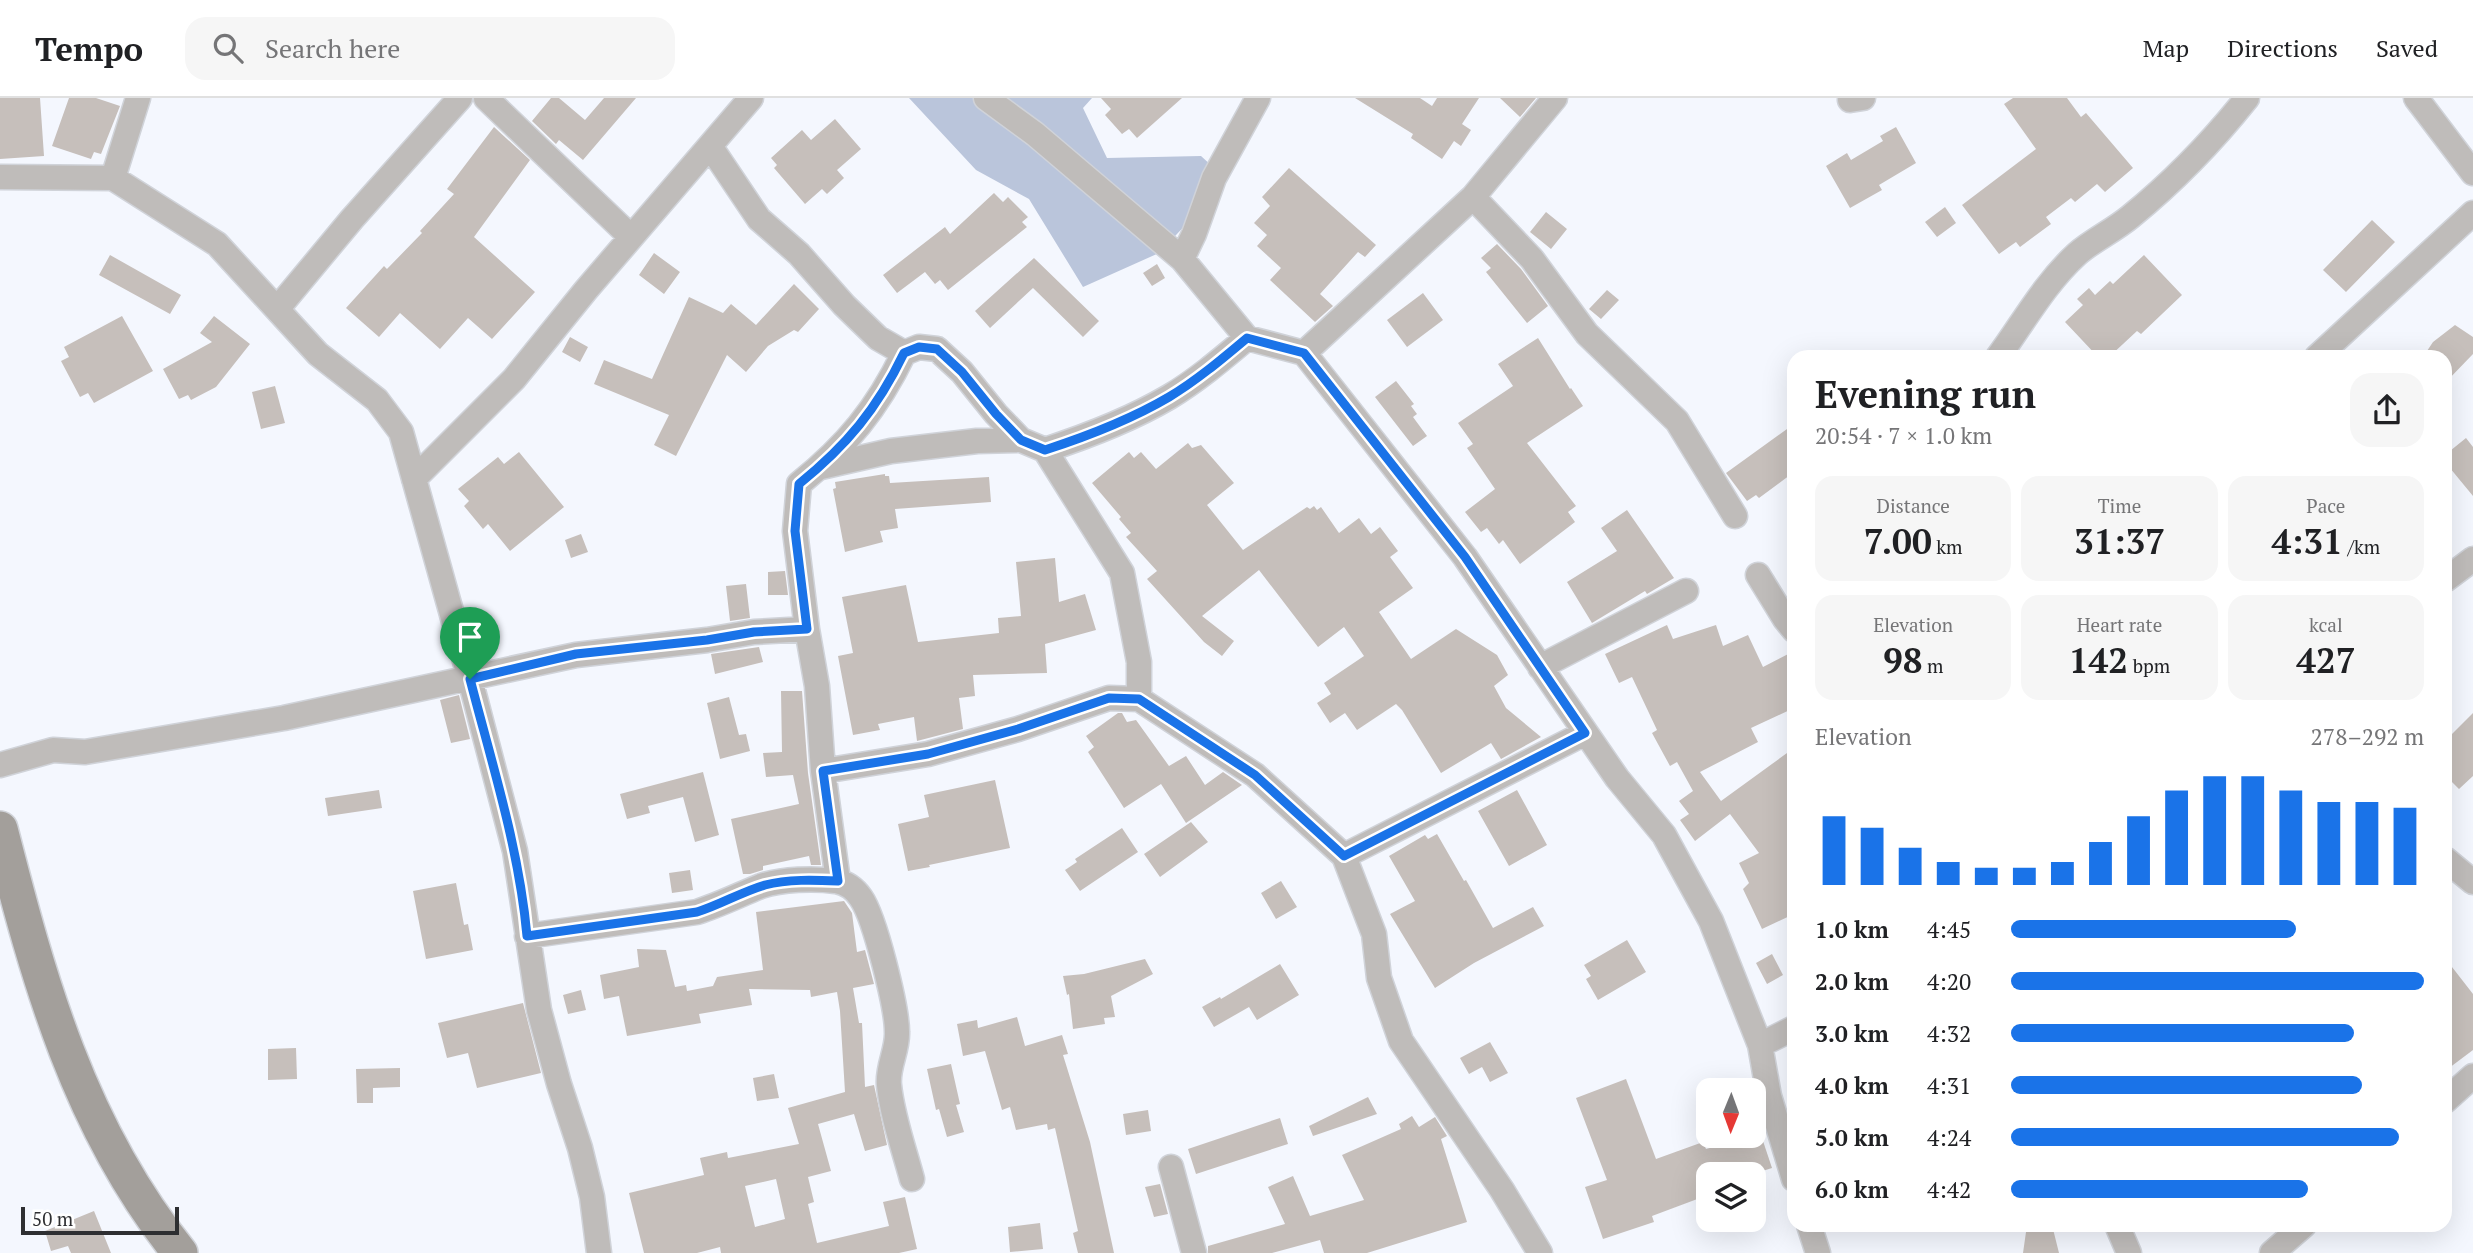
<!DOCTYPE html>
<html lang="en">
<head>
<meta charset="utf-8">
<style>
	:root { --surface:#fff; --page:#f6f6f6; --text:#202124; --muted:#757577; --line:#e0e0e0; --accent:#1a73e8 }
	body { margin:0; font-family:"PT Serif",serif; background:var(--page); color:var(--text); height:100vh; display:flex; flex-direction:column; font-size:26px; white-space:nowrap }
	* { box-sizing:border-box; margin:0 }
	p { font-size:23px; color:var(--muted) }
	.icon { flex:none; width:38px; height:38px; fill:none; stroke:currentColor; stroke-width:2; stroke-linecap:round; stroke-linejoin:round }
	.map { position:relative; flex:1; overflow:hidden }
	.sheet { position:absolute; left:1787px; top:252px; width:665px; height:882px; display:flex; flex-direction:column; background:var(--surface); border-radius:21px; box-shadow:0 7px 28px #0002 }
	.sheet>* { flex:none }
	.needle { width:46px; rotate:181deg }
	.controls { position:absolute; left:1696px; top:980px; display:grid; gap:14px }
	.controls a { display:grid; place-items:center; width:70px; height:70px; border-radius:14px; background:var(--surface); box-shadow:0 7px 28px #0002; font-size:35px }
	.scale { position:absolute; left:21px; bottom:18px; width:158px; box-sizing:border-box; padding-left:7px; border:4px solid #2e2f32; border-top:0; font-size:19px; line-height:24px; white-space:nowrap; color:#2e2f32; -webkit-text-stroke:5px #fff; paint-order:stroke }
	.pin { position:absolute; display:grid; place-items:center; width:60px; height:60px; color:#fff; margin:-72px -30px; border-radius:50% 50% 50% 0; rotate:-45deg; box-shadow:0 0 7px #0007 }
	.pin .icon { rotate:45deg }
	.round { display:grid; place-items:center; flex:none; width:74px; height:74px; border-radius:21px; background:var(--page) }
	.summary { display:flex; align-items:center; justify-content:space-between; height:119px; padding:0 28px }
	h1 { font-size:38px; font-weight:700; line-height:52px }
	.metrics { display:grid; grid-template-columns:repeat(3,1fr); gap:10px; height:119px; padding:7px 28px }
	.metrics div { display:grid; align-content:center; border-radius:18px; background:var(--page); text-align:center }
	.metrics b { font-size:35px; font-weight:700 }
	.metrics small { font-size:19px; font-weight:400 }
	.metrics p { font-size:19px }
	.chart { height:196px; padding:14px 28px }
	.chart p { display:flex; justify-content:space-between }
	.chart svg { width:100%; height:126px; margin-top:7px; stroke:var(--accent); stroke-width:6 }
	ul { padding:0 28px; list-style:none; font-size:23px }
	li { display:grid; grid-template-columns:112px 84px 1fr; align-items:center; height:52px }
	li i { height:18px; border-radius:9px; background:var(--accent) }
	header { display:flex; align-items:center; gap:42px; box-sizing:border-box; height:98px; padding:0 35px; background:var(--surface); border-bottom:2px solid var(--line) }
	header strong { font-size:33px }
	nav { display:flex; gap:38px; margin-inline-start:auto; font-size:24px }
	.search { width:490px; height:63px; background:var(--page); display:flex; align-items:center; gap:18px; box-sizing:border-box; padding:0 24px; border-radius:21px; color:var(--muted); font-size:26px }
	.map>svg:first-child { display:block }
</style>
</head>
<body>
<header>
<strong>Tempo</strong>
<div class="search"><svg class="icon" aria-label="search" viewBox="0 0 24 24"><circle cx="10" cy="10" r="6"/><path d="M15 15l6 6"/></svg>Search here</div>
<nav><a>Map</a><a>Directions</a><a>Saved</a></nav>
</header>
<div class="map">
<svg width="2473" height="1155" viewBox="0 0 2473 1155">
	<rect width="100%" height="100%" fill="#f4f7fe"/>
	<!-- green -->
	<path fill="#bac5db" d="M909,0H1092L1083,10L1107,60L1201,58L1213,69L1194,118L1159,155L1083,189L1029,101L976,72Z"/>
	<!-- building -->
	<path fill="#c6bfbb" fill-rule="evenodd" d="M0,0H40L44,58L0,61Z
		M69,0H96L120,8L101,56L94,54L91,61L52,48Z
		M551,0H559L585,22L604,0H636L583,62L559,42L556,46L532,23Z
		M1101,0H1182L1137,40L1129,31L1122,36L1105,17L1111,11Z
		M1355,0H1420L1432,8L1437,0H1479L1462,26L1471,32L1461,48L1454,43L1442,61L1411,40L1413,36Z
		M1500,0H1536L1520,19Z
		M2013,0H2067L2081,19L2086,15L2133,70L2105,94L2097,86L2075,104L2071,100L2046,119L2051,126L2020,149L2016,144L1999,156L1962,107L2036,51L2004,6Z
		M835,21L861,51L837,72L844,80L827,96L822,91L805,106L774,70L777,67L771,60L802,32L811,42Z
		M494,29L530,62L474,139L535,194L492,241L468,220L440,251L400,215L379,239L346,210L384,168L387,171L422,135L420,133L454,96L447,91Z
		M1896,29L1916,65L1879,87L1882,92L1850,110L1826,68L1847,55L1851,62L1883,43L1880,38Z
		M1289,70L1376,147L1365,159L1358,154L1320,196L1333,208L1315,224L1270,182L1281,170L1257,148L1267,137L1254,125L1270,108L1262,99Z
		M994,95L1003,104L1008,99L1028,119L1022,124L1027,129L948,192L940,182L935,186L925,174L897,195L883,177L945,129L950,136Z
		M1945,109L1956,125L1937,139L1925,124Z
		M1546,114L1567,131L1551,151L1530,134Z
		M2372,122L2395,144L2346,194L2323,172Z
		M1497,146L1521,171L1548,208L1527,225L1486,174L1491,170L1481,160Z
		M654,155L680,174L664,196L639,177Z
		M110,157L181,197L170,216L99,177Z
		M2144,157L2182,197L2141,236L2137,233L2109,259H2098L2065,224L2083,207L2077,201L2089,190L2095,197L2110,183L2113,186Z
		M1034,160L1099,223L1083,239L1033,190L990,230L975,213Z
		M1157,166L1165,180L1152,188L1143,175Z
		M794,186L819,211L798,234L794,232L768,248L746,274L727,257L676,358L654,347L669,317L594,286L604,262L652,281L689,199L723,215L731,206L756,227Z
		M1607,192L1619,202L1601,221L1589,211Z
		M1423,195L1443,222L1407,249L1387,222Z
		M122,218L153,273L94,305L88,295L80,299L61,263L69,259L64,249Z
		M214,218L250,246L216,289L191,302L188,297L179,301L163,271L212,244L200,235Z
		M2455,227L2473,239V256L2445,285V259H2423L2433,244Z
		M570,239L588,249L580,264L562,254Z
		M1538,240L1570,291L1571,290L1583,308L1527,345L1576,408L1568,414L1575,424L1520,466L1503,442L1499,446L1487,430L1481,434L1465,414L1495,391L1467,350L1473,346L1458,325L1513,288L1498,266Z
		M1396,283L1414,306L1411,308L1417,316L1413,319L1427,338L1413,348L1375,299Z
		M275,288L285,325L261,331L252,294Z
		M1794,326V374L1759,400L1756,397L1747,403L1726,375Z
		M2466,340L2473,349V398L2445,364V357Z
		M1188,345L1192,350L1201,347L1234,385L1207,407L1243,452L1307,409L1310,411L1314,408L1317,412L1321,409L1339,435L1359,420L1371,436L1380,429L1398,453L1390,459L1413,490L1379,514L1411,561L1456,531L1497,557L1508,577L1494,588L1506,610L1541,639L1501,661L1491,645L1441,675L1402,612L1396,606L1357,632L1345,615L1330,625L1317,605L1331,596L1324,585L1364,558L1344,529L1318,549L1259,472L1202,518L1234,543L1222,558L1204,544L1147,481L1157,473L1126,439L1131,435L1119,421L1121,419L1092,385L1129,354L1134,360L1141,354L1156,371Z
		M519,354L564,409L510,453L488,426L483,431L464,408L469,403L458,391L498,359L504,366Z
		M885,376V378H889L890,385L989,379L991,404L895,411L898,430L880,433L883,444L845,454L833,391L836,390L835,384Z
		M1627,412L1674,480L1647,496L1645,493L1592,525L1567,484L1617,453L1601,430Z
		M581,436L588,454L571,460L565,442Z
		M1055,460L1059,504L1085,496L1096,532L1045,546L1047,575L973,577L975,598L959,600L963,631L917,643L914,619L878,626L880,632L853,637L838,558L853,555L842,499L906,487L918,544L999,535L998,520L1021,518L1016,464Z
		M785,473L788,497H768V474Z
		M746,486L750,520L730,523L726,488Z
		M1667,527L1673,541L1716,527L1723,548L1748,537L1763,569L1794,553V610L1751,630L1758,644L1700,674L1721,703L1794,650V816L1762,831L1743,791L1749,785L1739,765L1759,755L1730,716L1695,743L1680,722L1689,716L1679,703L1693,693L1677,664L1670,668L1652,635L1657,632L1632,579L1619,585L1605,556Z
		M759,549L763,564L715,576L711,556Z
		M781,593H802L808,675L821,767H811L809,758L763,768V772L750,776H743L731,721L799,706L793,677L766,679L763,655L782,654Z
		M459,597L470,641L451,645L440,602Z
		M729,599L739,637L746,636L750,653L720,661L707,605Z
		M1118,615H1122L1127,624L1136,622L1169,668L1186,658L1205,687L1223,674L1242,687L1186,725L1161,686L1124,710L1088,654L1094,649L1086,638Z
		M2473,615V678L2459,691L2445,677V643Z
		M703,674L719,737L695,744L683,699L648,708L650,715L627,721L620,696Z
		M995,682L1010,750L929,767L930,769L908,773L898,726L929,719L924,697Z
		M379,692L382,710L328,718L325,700Z
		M1517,692L1547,747L1509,768L1478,713Z
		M1191,724L1208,744L1160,779L1144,756Z
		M1122,730L1138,754L1080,793L1065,772L1077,764L1075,761Z
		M1437,736L1464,783L1466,782L1493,830L1533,809L1544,828L1474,865L1435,890L1390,816L1415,803L1389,758L1425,737L1428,741Z
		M690,772L693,792L672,795L669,775Z
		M1281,783L1297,809L1276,821L1261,795Z
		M456,785L464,827L468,826L473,852L426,861L413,793Z
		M844,803L852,815L857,854L865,852L874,886L853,890L859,925H862L865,989L874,987L887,1047L865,1053L854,1016L818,1026L831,1073L808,1079L814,1104L808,1106L817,1145L889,1128L883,1104L905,1099L917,1151L899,1155H721L720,1149L697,1155H644L629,1095L704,1077L700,1060L727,1054L728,1060L799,1046L788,1010L845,994L840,913L837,894L811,899L810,892L749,891L752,907L699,916L701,925L627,938L619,898L604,901L600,877L639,869L637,851L666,852L675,889L686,887L687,893L713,888L717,879L763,872L756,814ZM776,1081L785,1121L755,1129L745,1088Z
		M1627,842L1646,874L1598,902L1586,881L1591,878L1584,867Z
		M1772,856L1783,877L1767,886L1756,865Z
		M2445,860L2473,896V952L2445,973Z
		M1145,861L1153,876L1111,898L1115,919L1104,920L1105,926L1073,931L1069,896L1067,897L1063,878L1084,876Z
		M1280,866L1299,897L1257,922L1249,909L1214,929L1202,909L1220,899L1221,901Z
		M581,892L586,912L568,916L563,897Z
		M523,905L541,975L477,990L468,955L447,960L438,925Z
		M1017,919L1025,948L1062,937L1068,956L1063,957L1090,1044L1114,1155H1078L1073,1135L1078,1133L1055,1030L1048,1032L1047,1026L1016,1032L1010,1009L1002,1012L985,953L963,958L957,926L977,922L978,930Z
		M1490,944L1508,975L1490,984L1482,969L1469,976L1460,960Z
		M296,950L297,981L268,982V951Z
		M951,966L960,1006L956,1007L964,1034L947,1039L939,1011L936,1012L927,971Z
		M400,970V989L373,990V1005H357L356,971Z
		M774,976L779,1000L757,1003L753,980Z
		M1626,981L1656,1061L1703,1044L1706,1051L1754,1038L1760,1034L1772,1070L1753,1076L1750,1066L1718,1076H1708V1097L1652,1118L1654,1124L1603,1141L1585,1089L1607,1082L1576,1000Z
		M1368,999L1377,1016L1313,1038L1309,1028Z
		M1148,1012L1151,1033L1126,1037L1123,1016Z
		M1412,1018L1419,1029L1435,1019L1447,1038L1441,1041L1467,1124L1367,1155H1324L1320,1142L1272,1155H1208V1148L1285,1126L1268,1089L1293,1078L1310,1118L1364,1102L1342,1057L1401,1031L1399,1026Z
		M1280,1020L1288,1046L1196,1076L1188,1051Z
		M1160,1086L1168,1116L1154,1119L1145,1089Z
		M94,1113L111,1155H71L68,1148L51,1153L45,1133Z
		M1040,1125L1043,1151L1010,1154L1008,1129Z
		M2027,1127H2052L2059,1155H2023Z"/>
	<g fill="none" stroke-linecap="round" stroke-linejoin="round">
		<defs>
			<path id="street" d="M486,0L631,139
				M986,0L1035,36L1182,161L1247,240L1304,255
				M1555,0L1473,99L1304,255L1465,459L1617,680L1664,737L1711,823L1760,947L1769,998L1794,1081
				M2416,0L2473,75
				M1850,2L1863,0
				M710,48L759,121L799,156L844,207L878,240L904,255
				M0,79L113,80L217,146L318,256L377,302L401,334L470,581L515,753L539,912L559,986L580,1050L592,1099L599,1155
				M113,80L138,0
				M1473,99L1532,161L1587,236L1677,323L1735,418
				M1182,161L1194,136L1214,80L1258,0
				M278,210L352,121L460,0
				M1998,259C2023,225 2045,185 2077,156C2093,142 2113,133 2130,119C2173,84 2212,44 2247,0
				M2317,259L2473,115
				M1045,352L1122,475L1139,564V601
				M821,369L891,353L977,343L1021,342
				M414,381L514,281L586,192L751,0
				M1758,477L1785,521L1794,532
				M2445,482L2473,461
				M807,531L795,433L799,386C847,347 877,311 904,255L919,249L937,251L962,274L996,316L1021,342L1045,352C1088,338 1130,322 1169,299C1196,283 1222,261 1247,240
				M1540,569L1686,493
				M0,667L53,652L85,654L284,620L576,557L707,542L754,534L807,531L817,588L823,673L838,783
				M823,673L928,656L1018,631L1109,600L1139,601L1255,677L1344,758L1374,836L1379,880L1401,943L1502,1092L1540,1155
				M1344,758L1585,635
				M2445,761L2473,784
				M527,838L697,814C719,807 739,797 761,788C782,781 814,780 836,783C847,785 855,791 861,800C875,820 897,910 897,934C898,952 887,969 889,987C892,1018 904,1051 912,1081
				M1760,947L1794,930
				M2445,1003L2473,978
				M1171,1069L1194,1155
				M1809,1127L1818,1155
				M2117,1127L2129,1155
				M2272,1155L2304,1127"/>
			<path id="secondary" d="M0,731C39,883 79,1030 180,1155"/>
		</defs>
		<!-- street casing -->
		<use href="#street" stroke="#d0d3d9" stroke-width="27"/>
		<!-- secondary casing -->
		<use href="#secondary" stroke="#d0d3d9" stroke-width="38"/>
		<!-- street -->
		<use href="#street" stroke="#bfbcba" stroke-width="24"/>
		<!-- secondary -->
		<use href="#secondary" stroke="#a39f9b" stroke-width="35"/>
	</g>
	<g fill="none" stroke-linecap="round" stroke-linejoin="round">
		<defs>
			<path id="route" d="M1247,240L1304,255L1465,459L1585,635L1344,758L1255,677L1139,601L1109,600L1018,631L928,656L823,673L838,783C814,782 788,781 765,787C741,794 720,807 697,814L527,838C519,750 492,666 470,581L576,556L707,542L754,534L807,531L795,433L799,386C847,347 877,311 904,255L919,249L937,251L962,274L996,316L1021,342L1045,352C1088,338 1130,322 1169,299C1196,283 1222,261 1247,240Z"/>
		</defs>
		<!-- route casing -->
		<use href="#route" stroke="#fff" stroke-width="14"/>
		<!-- route -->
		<use href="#route" stroke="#1a73e8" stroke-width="9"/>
	</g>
</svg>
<div class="controls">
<a><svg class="needle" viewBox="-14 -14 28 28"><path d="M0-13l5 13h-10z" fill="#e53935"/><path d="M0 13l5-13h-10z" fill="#757577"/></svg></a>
<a><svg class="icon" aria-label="layers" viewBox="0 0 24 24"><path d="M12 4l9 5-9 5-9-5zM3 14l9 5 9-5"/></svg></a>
</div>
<div class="scale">50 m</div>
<div class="pin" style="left:470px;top:581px;background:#1e9e55"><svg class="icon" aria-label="arrive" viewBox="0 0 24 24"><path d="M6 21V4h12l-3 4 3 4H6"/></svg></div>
<section class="sheet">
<div class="summary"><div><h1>Evening run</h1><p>20:54 · 7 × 1.0 km</p></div><a class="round"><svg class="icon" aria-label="share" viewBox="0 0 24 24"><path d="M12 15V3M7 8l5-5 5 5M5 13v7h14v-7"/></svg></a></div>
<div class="metrics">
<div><p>Distance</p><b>7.00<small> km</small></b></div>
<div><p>Time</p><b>31:37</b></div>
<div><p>Pace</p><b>4:31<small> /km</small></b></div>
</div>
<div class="metrics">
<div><p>Elevation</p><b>98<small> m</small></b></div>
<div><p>Heart rate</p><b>142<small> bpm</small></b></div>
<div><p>kcal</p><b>427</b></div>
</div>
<div class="chart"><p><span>Elevation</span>278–292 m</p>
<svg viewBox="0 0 160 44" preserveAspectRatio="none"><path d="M5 44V20M15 44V24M25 44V31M35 44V36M45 44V38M55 44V38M65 44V36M75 44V29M85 44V20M95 44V11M105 44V6M115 44V6M125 44V11M135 44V15M145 44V15M155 44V17"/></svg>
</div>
<ul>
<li><b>1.0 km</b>4:45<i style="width:69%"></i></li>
<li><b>2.0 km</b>4:20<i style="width:100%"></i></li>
<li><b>3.0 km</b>4:32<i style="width:83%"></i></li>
<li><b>4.0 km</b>4:31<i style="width:85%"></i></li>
<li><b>5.0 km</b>4:24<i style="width:94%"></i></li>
<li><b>6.0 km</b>4:42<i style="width:72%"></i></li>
</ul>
</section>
</div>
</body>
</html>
